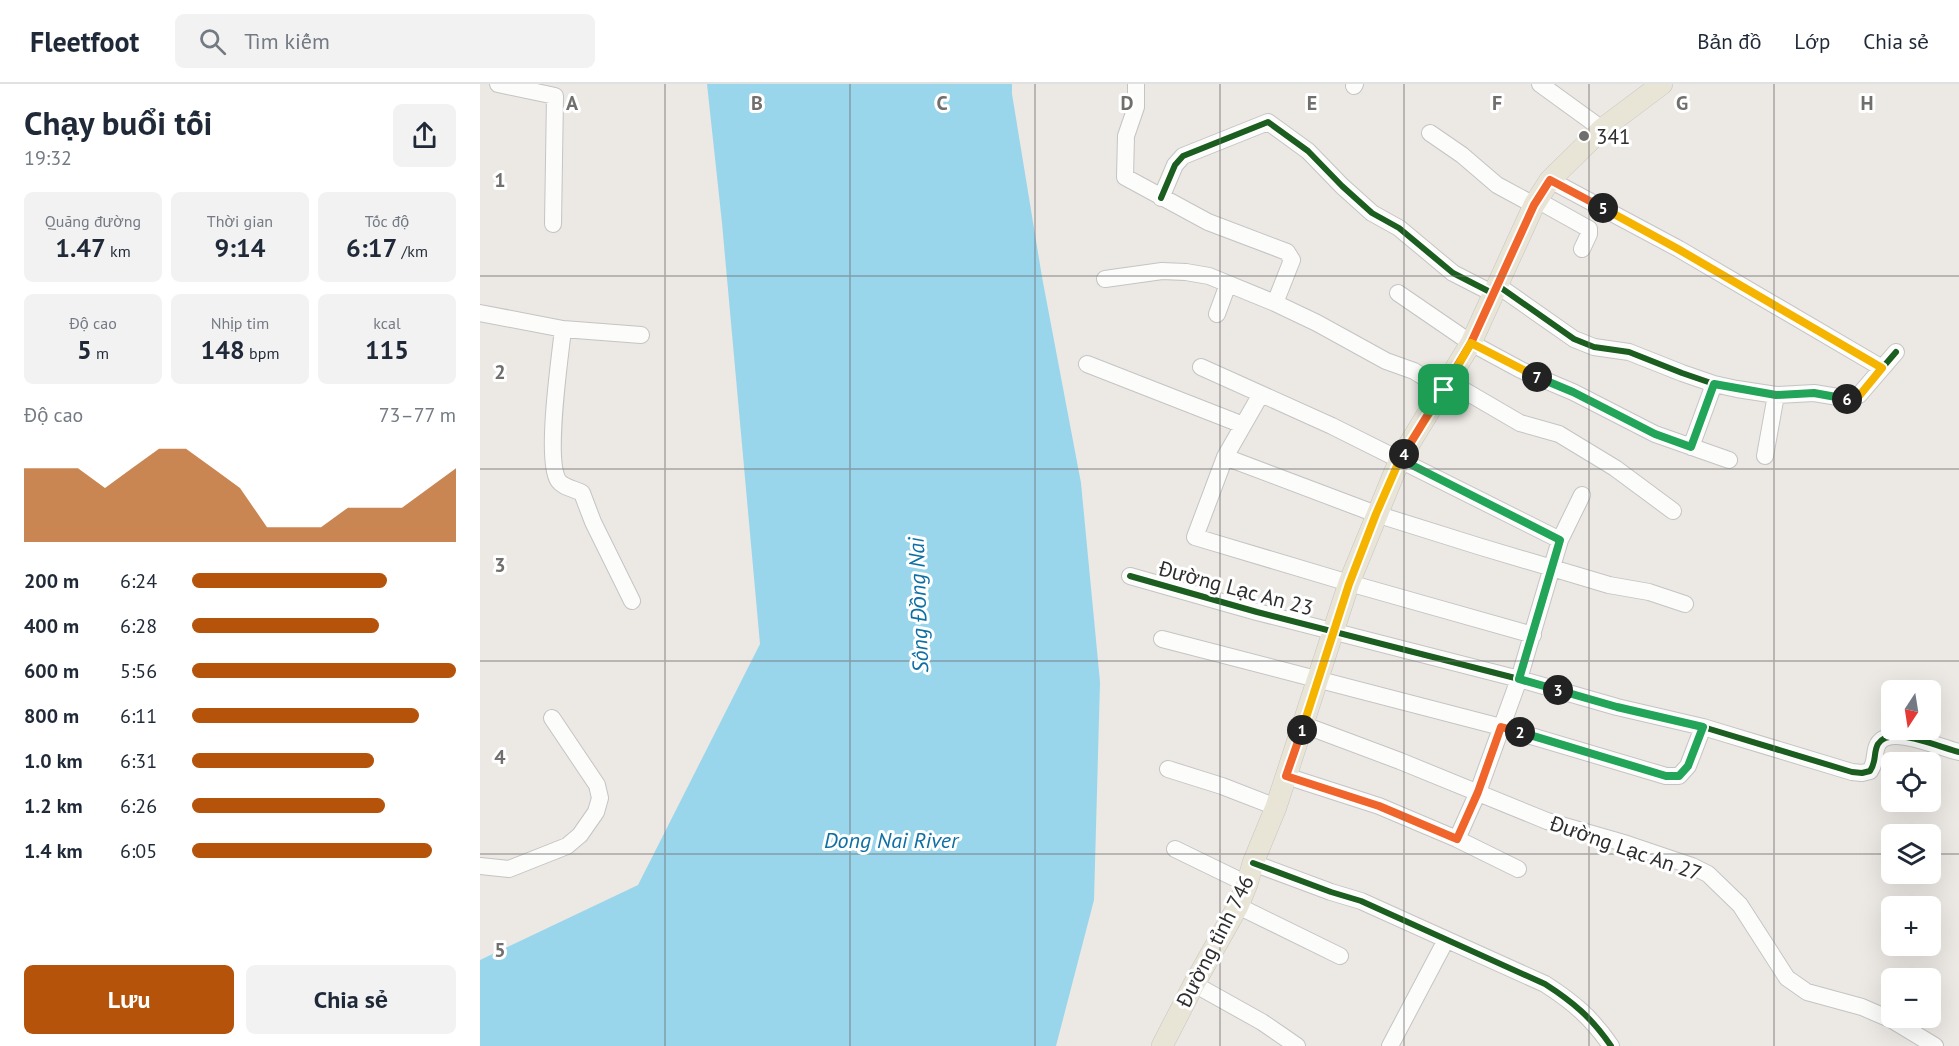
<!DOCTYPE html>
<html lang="vi">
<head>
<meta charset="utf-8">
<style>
	:root { --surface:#fff; --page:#f2f2f3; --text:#1f2937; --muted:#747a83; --line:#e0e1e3; --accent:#b45309 }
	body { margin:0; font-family:"PT Sans",sans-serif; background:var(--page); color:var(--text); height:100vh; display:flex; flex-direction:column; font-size:22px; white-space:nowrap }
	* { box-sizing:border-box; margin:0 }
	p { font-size:20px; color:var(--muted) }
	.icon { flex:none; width:33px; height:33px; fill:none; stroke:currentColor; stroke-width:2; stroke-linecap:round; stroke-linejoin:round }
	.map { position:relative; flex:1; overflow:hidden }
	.details { display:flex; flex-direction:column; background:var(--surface); width:480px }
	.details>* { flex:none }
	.needle { width:39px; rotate:192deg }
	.fabs { position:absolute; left:1401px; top:596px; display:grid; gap:12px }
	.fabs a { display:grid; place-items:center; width:60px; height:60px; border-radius:9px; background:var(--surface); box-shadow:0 6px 24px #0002; font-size:30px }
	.pin { position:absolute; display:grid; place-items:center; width:51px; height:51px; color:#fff; margin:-26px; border-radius:12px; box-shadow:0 3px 9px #0006 }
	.km { position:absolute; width:30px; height:30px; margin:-15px; border-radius:50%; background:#222; color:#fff; font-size:16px; line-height:30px; text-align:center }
	.round { display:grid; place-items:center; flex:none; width:63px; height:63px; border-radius:9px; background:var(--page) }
	.overview { display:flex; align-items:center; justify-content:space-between; height:102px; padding:0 24px }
	h1 { font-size:33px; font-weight:700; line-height:45px }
	.metrics { display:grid; grid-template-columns:repeat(3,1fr); gap:9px; height:102px; padding:6px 24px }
	.metrics div { display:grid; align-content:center; border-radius:9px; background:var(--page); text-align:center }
	.metrics b { font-size:26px; font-weight:700 }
	.metrics small { font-size:16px; font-weight:400 }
	.metrics p { font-size:16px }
	.chart { height:168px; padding:12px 24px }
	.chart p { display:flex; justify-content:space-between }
	.chart svg { width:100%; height:108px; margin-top:6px; fill:var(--accent); opacity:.7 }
	.primary-button { display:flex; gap:12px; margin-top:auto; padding:12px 24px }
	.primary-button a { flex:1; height:69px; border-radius:9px; background:var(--accent); color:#fff; font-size:24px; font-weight:700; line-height:69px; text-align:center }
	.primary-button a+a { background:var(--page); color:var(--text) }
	ul { padding:0 24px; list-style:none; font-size:20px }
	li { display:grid; grid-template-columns:96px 72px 1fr; align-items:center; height:45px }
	li i { height:15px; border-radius:8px; background:var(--accent) }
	header { display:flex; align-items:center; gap:36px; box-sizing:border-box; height:84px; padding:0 30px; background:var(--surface); border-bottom:2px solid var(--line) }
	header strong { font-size:28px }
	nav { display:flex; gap:33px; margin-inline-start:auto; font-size:21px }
	.search { width:420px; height:54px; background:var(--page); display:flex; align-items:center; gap:15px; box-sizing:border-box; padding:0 21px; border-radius:9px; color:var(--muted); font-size:22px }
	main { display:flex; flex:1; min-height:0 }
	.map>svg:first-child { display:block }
</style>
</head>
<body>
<header>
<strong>Fleetfoot</strong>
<div class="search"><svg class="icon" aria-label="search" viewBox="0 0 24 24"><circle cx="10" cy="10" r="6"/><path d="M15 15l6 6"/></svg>Tìm kiếm</div>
<nav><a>Bản đồ</a><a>Lớp</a><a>Chia sẻ</a></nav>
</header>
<main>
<section class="details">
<div class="overview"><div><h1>Chạy buổi tối</h1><p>19:32</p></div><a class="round"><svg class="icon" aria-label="share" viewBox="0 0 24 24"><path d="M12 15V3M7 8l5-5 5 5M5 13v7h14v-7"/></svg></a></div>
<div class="metrics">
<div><p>Quãng đường</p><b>1.47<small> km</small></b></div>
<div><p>Thời gian</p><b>9:14</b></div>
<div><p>Tốc độ</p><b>6:17<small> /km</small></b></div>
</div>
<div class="metrics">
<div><p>Độ cao</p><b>5<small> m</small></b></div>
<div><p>Nhịp tim</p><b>148<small> bpm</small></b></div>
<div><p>kcal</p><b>115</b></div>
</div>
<div class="chart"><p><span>Độ cao</span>73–77 m</p>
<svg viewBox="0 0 160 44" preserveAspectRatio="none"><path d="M0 44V14L10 14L20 14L30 22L40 14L50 6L60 6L70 14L80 22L90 38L100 38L110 38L120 30L130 30L140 30L150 22L160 14V44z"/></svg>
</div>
<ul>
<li><b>200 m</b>6:24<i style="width:74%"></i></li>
<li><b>400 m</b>6:28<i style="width:71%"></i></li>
<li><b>600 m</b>5:56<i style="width:100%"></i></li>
<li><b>800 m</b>6:11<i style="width:86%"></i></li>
<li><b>1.0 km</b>6:31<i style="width:69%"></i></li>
<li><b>1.2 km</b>6:26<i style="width:73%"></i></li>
<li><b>1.4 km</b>6:05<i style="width:91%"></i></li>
</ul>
<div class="primary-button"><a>Lưu</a><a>Chia sẻ</a></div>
</section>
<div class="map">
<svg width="1479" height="962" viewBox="0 0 1479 962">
	<rect width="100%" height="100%" fill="#ece8e4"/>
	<!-- water -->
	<path fill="#99d6ec" d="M227,0H532V10L562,193L601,399L620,598L614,816L576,962H0V876L158,801L280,560L242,139Z"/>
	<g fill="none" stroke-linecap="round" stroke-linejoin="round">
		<defs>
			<path id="minor" d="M18,0L75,12L73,140
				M656,0V23L646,52L645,93L728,138L807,168L812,176L795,219
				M1060,0L1122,45
				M874,2L875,0
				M950,49L982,71L1017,101L1054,121
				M1070,96L1199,165L1402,284
				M681,114L695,81L703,72L788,38L828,67L862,102L892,129L919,144L973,189L1014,210
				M1057,116L1109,145V150L1102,165
				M625,195L682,187L706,188L729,192L795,219L837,239L906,277L934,287L964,306
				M1017,201L1094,255L1114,263L1149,268L1202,289L1234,300L1257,305L1296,311L1334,309L1370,315L1379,311L1416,268
				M918,209L991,259L1041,286L1093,308L1175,350L1249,376
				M0,229L83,245L161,251
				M737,230L748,200
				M83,245C80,274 65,374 78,396C82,403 95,405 102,409L113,438L152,517
				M607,280L763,341
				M721,283L852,342L1080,456
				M968,297L1040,339L1079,350L1135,384L1193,427
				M781,310L745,373L715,453L869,499L1053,551
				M1211,363L1234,300
				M1285,372L1296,311
				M745,373L896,430L998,462L1129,501L1169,508L1205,520
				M650,492L777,528L1039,595L1137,623L1223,643L1372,688L1382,689L1390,687C1397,677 1393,669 1398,660C1410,640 1460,664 1479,668
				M682,555L1021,643L1186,692H1199L1208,682L1223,643
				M824,641L920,677L1067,737L1147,760L1212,782L1228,790L1260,821L1307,894L1327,908L1382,923L1412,936L1455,962
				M688,685L742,702L796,723
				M806,692L899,722L977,755L1038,785
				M977,755L998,708L1039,595L1080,456L1102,411
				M695,765L767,800
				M773,779L851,808L881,817L1065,900C1093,918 1112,934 1131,962
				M0,782L29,785L87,762L100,751L116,728L120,714L117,701L72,634
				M758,822L860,872
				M714,900L782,938L817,962
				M910,962L966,856"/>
			<path id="major" d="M682,962L714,900L758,822L767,800L773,779L796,723L869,499L920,375L991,259L1054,121L1070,96L1122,45L1182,0"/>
		</defs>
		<!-- minor casing -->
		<use href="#minor" stroke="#c5c4c5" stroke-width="18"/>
		<!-- major casing -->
		<use href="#major" stroke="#c6c5c4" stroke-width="22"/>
		<!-- minor -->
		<use href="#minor" stroke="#fcfcfb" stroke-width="16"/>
		<!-- major -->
		<use href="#major" stroke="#e8e4d6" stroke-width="21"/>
		<defs>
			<path id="cycleway" d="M681,114L695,81L703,72L788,38L828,67L862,102L892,129L919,144L973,189L1014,210
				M1017,201L1094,255L1114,263L1149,268L1202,289L1234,300L1257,305L1296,311L1334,309L1370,315L1379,311L1416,268
				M650,492L777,528L1039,595L1137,623L1223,643L1372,688L1382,689L1390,687C1397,677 1393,669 1398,660C1410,640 1460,664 1479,668
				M773,779L851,808L881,817L1065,900C1093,918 1112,934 1131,962"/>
		</defs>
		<!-- cycleway casing -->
		<use href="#cycleway" stroke="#fff" stroke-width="10"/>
		<!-- cycleway -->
		<use href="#cycleway" stroke="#1b5e20" stroke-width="6"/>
	</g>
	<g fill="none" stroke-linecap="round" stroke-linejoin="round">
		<defs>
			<path id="split-1" d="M822,646L869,500L896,430L920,375L964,306"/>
			<path id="split-2" d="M822,646L806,692L899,722L977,755L998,708L1021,643L1040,648"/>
			<path id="split-3" d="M1040,648L1186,692H1199L1208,682L1223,643L1137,623L1078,606"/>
			<path id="split-4" d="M924,370L920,375L1080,456L1039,595L1078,606"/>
			<path id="split-5" d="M924,370L991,259L1054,121L1070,96L1123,124"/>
			<path id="split-6" d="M1123,124L1198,165L1402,284L1379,312L1367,315"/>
			<path id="split-7" d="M1057,293L1093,308L1175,350L1211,363L1234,300L1296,311L1334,309L1367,315"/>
			<path id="split-8" d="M964,306L991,259L1057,293"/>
		</defs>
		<!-- split-1 casing -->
		<use href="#split-1" stroke="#fff" stroke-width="12"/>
		<!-- split-2 casing -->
		<use href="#split-2" stroke="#fff" stroke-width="12"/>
		<!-- split-3 casing -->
		<use href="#split-3" stroke="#fff" stroke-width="12"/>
		<!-- split-4 casing -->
		<use href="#split-4" stroke="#fff" stroke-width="12"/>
		<!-- split-5 casing -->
		<use href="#split-5" stroke="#fff" stroke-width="12"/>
		<!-- split-6 casing -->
		<use href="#split-6" stroke="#fff" stroke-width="12"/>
		<!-- split-7 casing -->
		<use href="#split-7" stroke="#fff" stroke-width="12"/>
		<!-- split-8 casing -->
		<use href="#split-8" stroke="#fff" stroke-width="12"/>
		<!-- split-1 -->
		<use href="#split-1" stroke="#f5b400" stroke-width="8"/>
		<!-- split-2 -->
		<use href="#split-2" stroke="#f0652b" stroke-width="8"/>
		<!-- split-3 -->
		<use href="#split-3" stroke="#22a559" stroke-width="8"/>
		<!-- split-4 -->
		<use href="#split-4" stroke="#22a559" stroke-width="8"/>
		<!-- split-5 -->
		<use href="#split-5" stroke="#f0652b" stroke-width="8"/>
		<!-- split-6 -->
		<use href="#split-6" stroke="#f5b400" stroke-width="8"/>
		<!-- split-7 -->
		<use href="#split-7" stroke="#22a559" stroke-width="8"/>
		<!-- split-8 -->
		<use href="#split-8" stroke="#f5b400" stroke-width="8"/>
	</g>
	<!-- grid -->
	<path fill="none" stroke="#706f6e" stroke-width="1.5" stroke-opacity="0.55" d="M185,0V962M370,0V962M555,0V962M740,0V962M924,0V962M1109,0V962M1294,0V962M0,192H1479M0,385H1479M0,577H1479M0,770H1412M1450,770H1479"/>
	<!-- markers -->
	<circle fill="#706f6e" stroke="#fff" stroke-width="2" cx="1104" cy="52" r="6"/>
	<g text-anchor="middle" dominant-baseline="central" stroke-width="6" stroke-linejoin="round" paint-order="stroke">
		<!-- poi labels -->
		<g font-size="21" fill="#2e2e2e" stroke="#fff" text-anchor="start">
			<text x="1116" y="52">341</text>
		</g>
		<!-- street labels -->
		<g font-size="21" fill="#2e2e2e" stroke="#fff">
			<text transform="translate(756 504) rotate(15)">Đường Lạc An 23</text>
			<text transform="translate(1146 764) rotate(19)">Đường Lạc An 27</text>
			<text transform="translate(735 857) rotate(-63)">Đường tỉnh 746</text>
		</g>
		<!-- water labels -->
		<g font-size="22" font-style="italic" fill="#0d6fa3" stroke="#fff">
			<text transform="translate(438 521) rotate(-92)">Sông Đồng Nai</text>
			<text x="411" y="756">Dong Nai River</text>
		</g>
	</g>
	<g font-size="20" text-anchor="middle" font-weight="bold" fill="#706f6e" stroke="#fff" stroke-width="6" stroke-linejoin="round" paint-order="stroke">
		<text x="92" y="26">A</text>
		<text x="277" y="26">B</text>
		<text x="462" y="26">C</text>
		<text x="647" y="26">D</text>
		<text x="832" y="26">E</text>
		<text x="1017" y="26">F</text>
		<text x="1202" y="26">G</text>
		<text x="1387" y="26">H</text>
		<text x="20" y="103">1</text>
		<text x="20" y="295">2</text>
		<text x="20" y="488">3</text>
		<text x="20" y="680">4</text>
		<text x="20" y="873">5</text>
	</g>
</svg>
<div class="fabs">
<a><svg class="needle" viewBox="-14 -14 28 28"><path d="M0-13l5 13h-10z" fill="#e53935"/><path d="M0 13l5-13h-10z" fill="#747a83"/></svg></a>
<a><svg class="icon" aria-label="locate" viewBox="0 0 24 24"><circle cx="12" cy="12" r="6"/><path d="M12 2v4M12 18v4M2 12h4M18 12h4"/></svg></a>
<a><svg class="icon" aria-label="layers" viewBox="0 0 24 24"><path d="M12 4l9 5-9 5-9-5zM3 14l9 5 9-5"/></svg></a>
<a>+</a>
<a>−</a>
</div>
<div class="pin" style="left:964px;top:306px;background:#1e9e55"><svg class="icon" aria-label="arrive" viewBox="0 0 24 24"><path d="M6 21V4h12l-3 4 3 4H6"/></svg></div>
<b class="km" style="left:822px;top:646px">1</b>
<b class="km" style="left:1040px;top:648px">2</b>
<b class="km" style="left:1078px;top:606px">3</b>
<b class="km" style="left:924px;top:370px">4</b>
<b class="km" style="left:1123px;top:124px">5</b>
<b class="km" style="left:1367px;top:315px">6</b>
<b class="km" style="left:1057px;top:293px">7</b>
</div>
</main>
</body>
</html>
